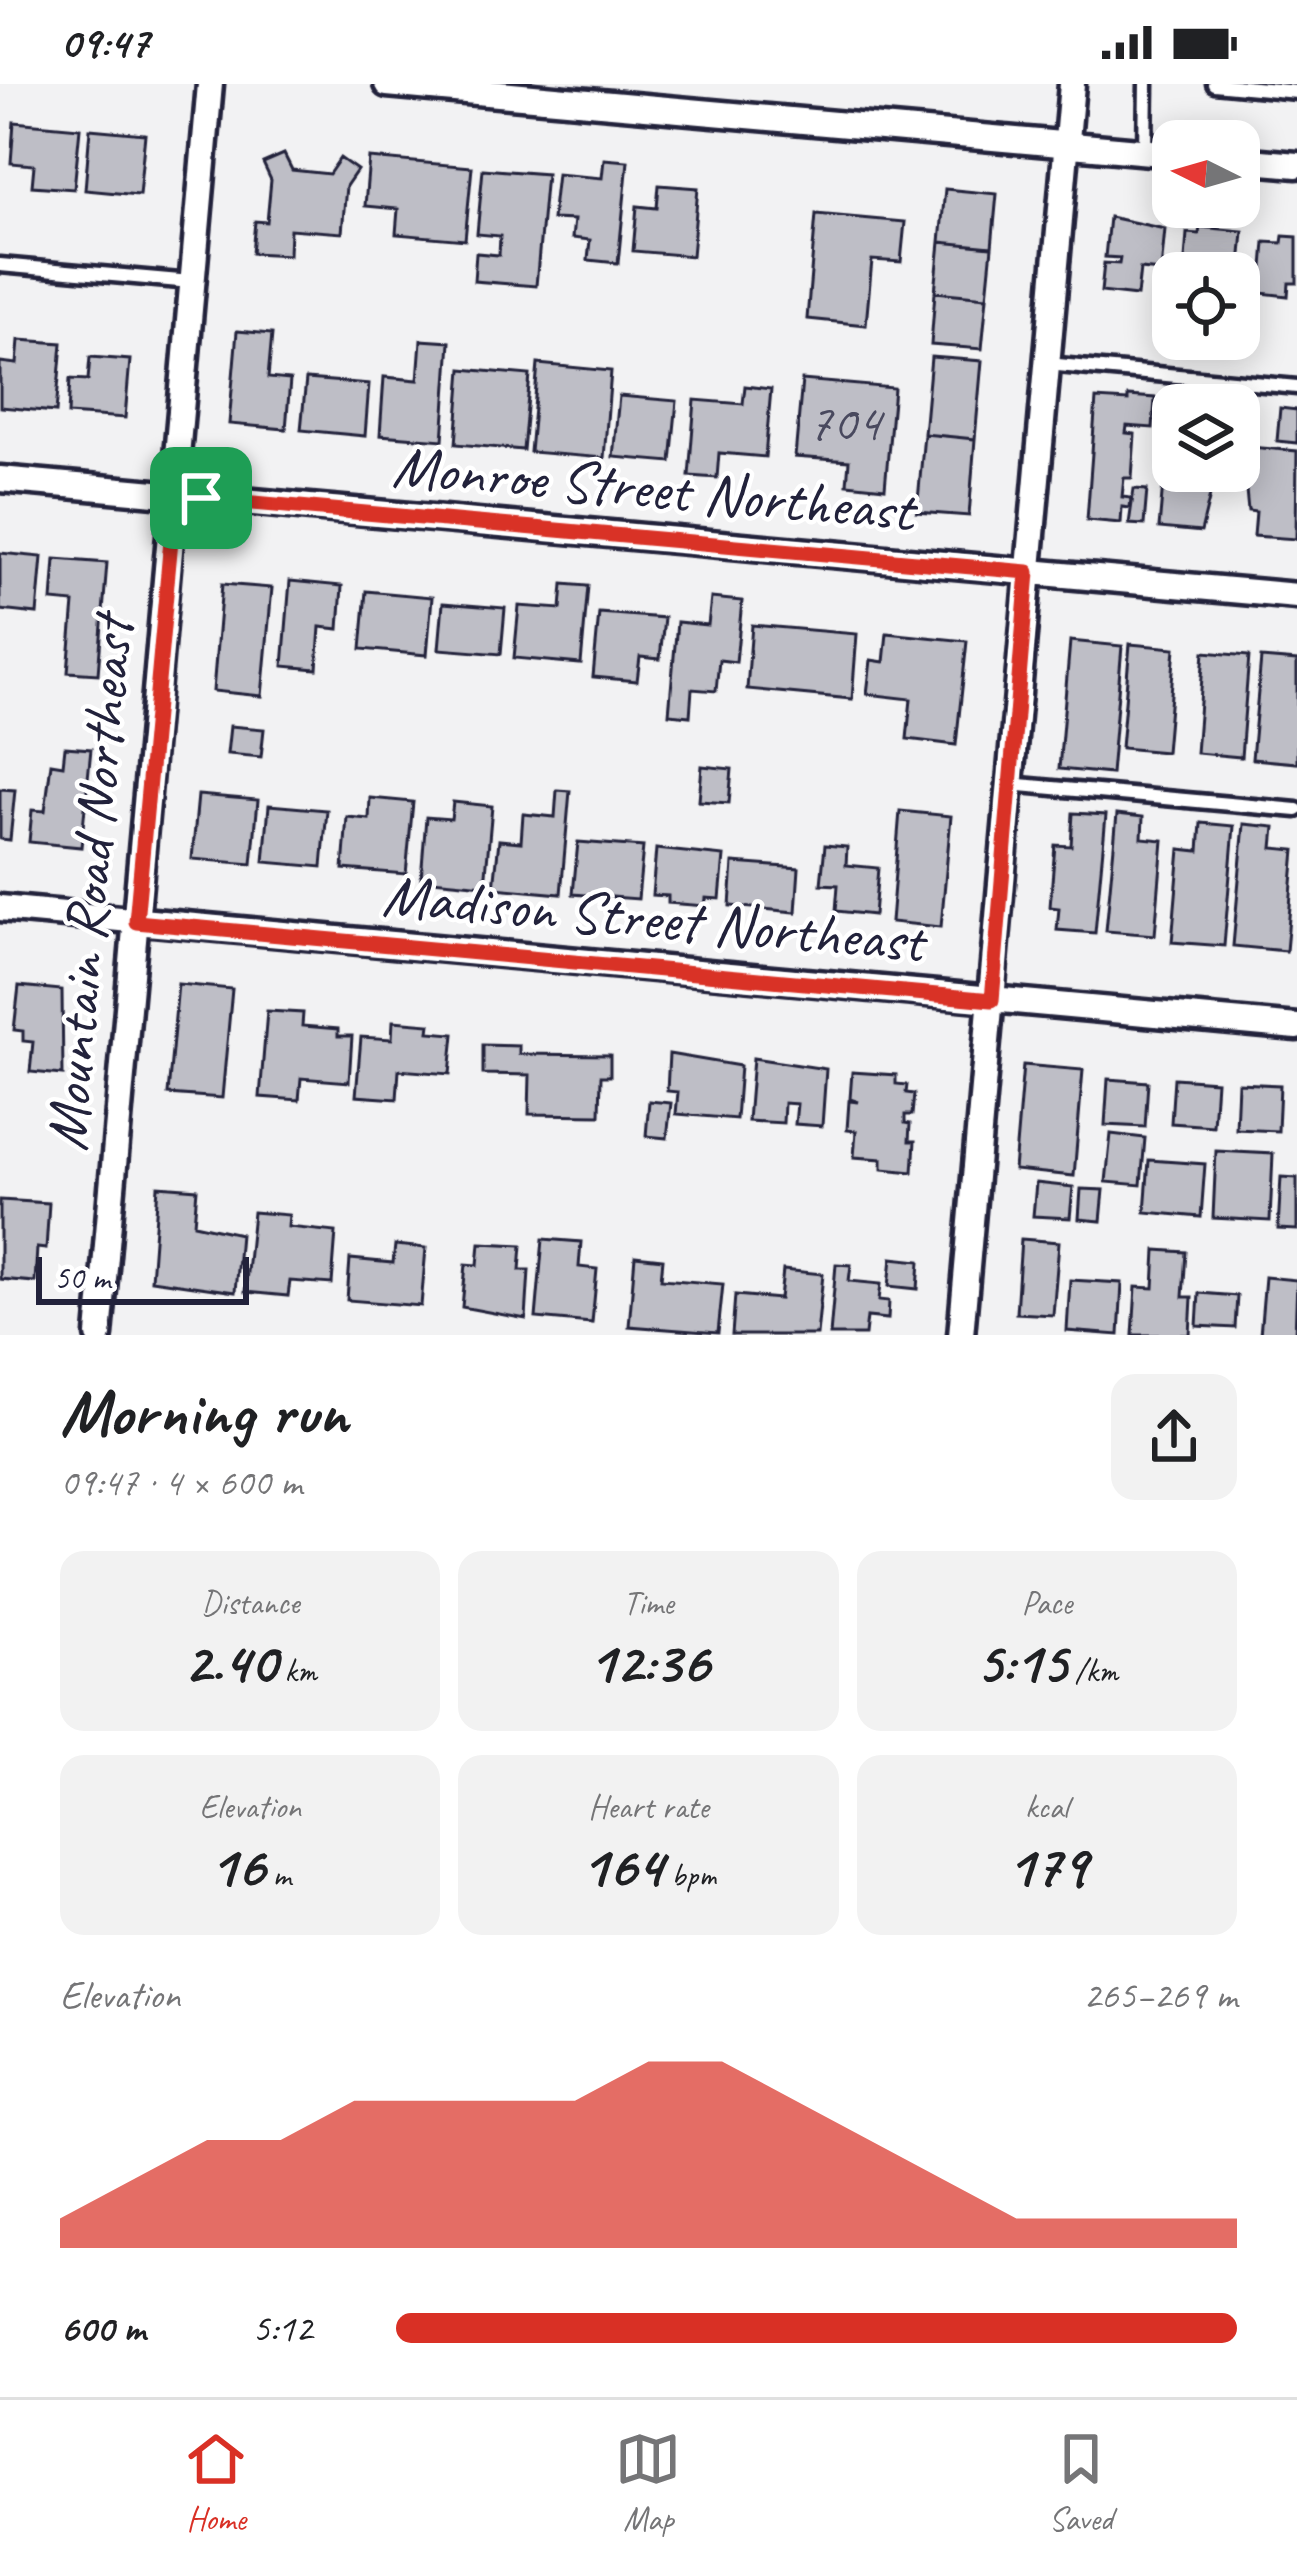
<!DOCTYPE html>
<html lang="en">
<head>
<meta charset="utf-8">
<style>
	:root { --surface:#fff; --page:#f2f2f2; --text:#202124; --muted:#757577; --line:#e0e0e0; --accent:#d93025 }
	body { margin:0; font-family:Caveat,sans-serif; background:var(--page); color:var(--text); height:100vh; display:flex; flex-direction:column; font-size:45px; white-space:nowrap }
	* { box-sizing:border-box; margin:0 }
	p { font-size:39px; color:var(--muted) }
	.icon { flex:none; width:66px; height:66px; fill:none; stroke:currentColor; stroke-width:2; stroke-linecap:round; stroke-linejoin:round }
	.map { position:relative; height:1251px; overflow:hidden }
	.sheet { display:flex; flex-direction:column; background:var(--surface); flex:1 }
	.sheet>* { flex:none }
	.needle { width:78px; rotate:275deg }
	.controls { position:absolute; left:1152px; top:36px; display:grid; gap:24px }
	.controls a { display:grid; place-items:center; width:108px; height:108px; border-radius:24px; background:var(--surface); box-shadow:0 6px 30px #0003; font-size:60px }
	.scale { position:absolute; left:36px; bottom:30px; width:213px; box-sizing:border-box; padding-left:12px; border:6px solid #22223b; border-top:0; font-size:33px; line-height:42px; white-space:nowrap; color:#22223b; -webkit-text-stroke:9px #fff; paint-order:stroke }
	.pin { position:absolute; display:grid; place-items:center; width:102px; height:102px; color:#fff; margin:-51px; border-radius:24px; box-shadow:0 6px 18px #0006 }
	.round { display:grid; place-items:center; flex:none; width:126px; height:126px; border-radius:24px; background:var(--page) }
	.summary { display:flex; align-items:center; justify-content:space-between; height:204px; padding:0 60px }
	h1 { font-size:66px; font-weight:800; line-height:90px }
	.metrics { display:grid; grid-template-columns:repeat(3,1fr); gap:18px; height:204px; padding:12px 60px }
	.metrics div { display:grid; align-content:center; border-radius:24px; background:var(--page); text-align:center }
	.metrics b { font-size:60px; font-weight:800 }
	.metrics small { font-size:33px; font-weight:400 }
	.metrics p { font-size:33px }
	.chart { height:336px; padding:24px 60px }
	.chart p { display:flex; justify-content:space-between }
	.chart svg { width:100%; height:216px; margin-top:12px; fill:var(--accent); opacity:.7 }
	ul { padding:0 60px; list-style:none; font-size:39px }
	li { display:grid; grid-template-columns:192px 144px 1fr; align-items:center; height:90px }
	li i { height:30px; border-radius:15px; background:var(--accent) }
	.status { display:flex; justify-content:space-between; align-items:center; height:84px; padding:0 60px; background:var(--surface); direction:ltr }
	.status svg { height:33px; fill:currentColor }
	.menu { display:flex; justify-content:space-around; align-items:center; height:168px; border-top:3px solid var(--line); background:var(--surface); font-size:33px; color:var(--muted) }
	.menu a { display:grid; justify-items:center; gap:6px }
	.menu .selected { color:var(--accent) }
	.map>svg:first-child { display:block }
</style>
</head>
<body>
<div class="status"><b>09:47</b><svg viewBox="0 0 49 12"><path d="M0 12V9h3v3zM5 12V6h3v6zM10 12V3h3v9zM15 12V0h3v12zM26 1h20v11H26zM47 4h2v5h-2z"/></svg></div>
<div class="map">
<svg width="1297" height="1251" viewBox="0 0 1297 1251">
	<rect width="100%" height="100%" fill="#f2f2f3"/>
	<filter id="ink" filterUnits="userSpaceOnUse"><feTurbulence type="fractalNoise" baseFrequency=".00833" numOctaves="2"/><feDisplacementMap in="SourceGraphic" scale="24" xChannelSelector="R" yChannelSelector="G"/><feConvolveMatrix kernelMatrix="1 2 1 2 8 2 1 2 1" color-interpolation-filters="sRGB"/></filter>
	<g filter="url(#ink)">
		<!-- building -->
		<path fill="#bebec6" stroke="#22223b" stroke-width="3" d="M14,38L80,44L74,105L32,102L34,81L11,79Z
			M90,45L145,50L139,111L85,106Z
			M284,70L292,86L329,90L340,74L357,86L346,102L342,149L290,145L289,171L252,169L255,137L267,138L271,96L263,79Z
			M369,74L472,83L465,156L396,150L398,125L365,122Z
			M604,75L628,77L618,179L588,176L590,156L572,154L574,136L552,135L557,90L602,94Z
			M483,85L546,90L536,202L474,197L476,169L499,171L500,152L477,150Z
			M659,101L698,104L692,172L633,167L637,122L657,124Z
			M945,105L997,110L992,163L940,158Z
			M816,130L905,138L901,178L872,176L866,241L807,235Z
			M1109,133L1165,145L1161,187L1140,185L1137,212L1101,208L1104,179L1119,180L1120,174L1105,173Z
			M1200,143L1243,147L1239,195V189H1184L1187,149L1199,150Z
			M1283,152L1297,153V199H1289L1288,212L1261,209L1265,158L1282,159Z
			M940,158L992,163L987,213L935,208Z
			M935,208L987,213L982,265L931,261Z
			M237,247L272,250L268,294L290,296L286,345L229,340Z
			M19,256L62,259L56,328L0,323V278L17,280Z
			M421,256L450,258L443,356L380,351L384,293L418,296Z
			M90,273L130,276L125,334L68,330L70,295L88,296Z
			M931,273L982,277L975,355L924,350Z
			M538,280L611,287L604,374L530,368Z
			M462,285L530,291L523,366L456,360Z
			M306,295L369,300L365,352L301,346Z
			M802,296L894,304L885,404L847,400L849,377L795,373Z
			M745,302L771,305L765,373L719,369L717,394L689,392L695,316L743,320Z
			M619,312L677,317L671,378L613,373Z
			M1128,312L1155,314L1153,344L1127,342L1126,349L1135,350L1132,394H1124L1122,413L1131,414L1130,424L1122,423L1121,439L1087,436L1096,315L1128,317Z
			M1280,324L1297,326V359L1277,357Z
			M924,350L975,355L969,432L917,428Z
			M1167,356L1173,357V387H1216L1201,448L1159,444Z
			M1250,363L1297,367L1296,455L1254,452L1256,428L1248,427L1246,406Z
			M1134,405L1147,406L1144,441L1129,440Z
			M0,469L42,473L37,530L0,526Z
			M55,475L107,479L98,590L68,588L74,519L52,517Z
			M290,497L342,502L339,545L320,543L317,585L283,582Z
			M222,500L272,504L262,612L213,607Z
			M563,500L588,502L581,580L514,574L519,522L561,525Z
			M366,507L432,513L427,571L361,565Z
			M711,514L742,517L736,578L719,576L716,607L692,605L690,632L669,630L677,538L708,541Z
			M443,519L505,524L501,570L439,565Z
			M599,529L664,534L660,575L640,573L637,597L593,593Z
			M752,541L857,550L852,615L747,605Z
			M887,549L967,557L956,661L907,655L911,615L867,610L871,576L884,578Z
			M1070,557L1122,562L1111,690L1059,685Z
			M1130,560L1175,564L1166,668L1121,664Z
			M1204,568L1249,572L1241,673L1196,669Z
			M1261,574L1297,577V679L1252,675Z
			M230,642L264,645L261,673L227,670Z
			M65,663L91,665L81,763L29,758L32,726L45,727L51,679L63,681Z
			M702,682L732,685L729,719L699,717Z
			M0,705L15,706L10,756L0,755Z
			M557,706L570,707L561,810L494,804L499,756L521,758L523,730L555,733Z
			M198,711L258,716L252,780L192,775Z
			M370,714L413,718L406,790L343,785L347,733L369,735Z
			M453,718L492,722L485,801L421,795L426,733L451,735Z
			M269,721L327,726L322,783L264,778Z
			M900,727L951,732L941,843L891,838Z
			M1073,729L1106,731L1095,849L1057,846L1059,824L1050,823L1055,761L1071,762Z
			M1117,730L1143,733L1142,754L1163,756L1155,851L1106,847Z
			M1201,739L1234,742L1224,862L1172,858L1180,765L1199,767Z
			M1244,740L1275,743L1273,764L1295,766L1286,867L1233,862Z
			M578,758L643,763L638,815L573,810Z
			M825,761L847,763L846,781L878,784L874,831L836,827L838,801L821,800Z
			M656,765L724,772L720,815L706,814L705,822L668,819V812L652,811Z
			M733,779L799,784L796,828L730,822Z
			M178,900L232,905L222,1014L168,1010Z
			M19,902L62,906L63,991L30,988L33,958L23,957V947L14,946Z
			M267,927L303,929L302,942L338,945V952H352L349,998L301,994L299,1016L260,1013Z
			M393,937L430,940L429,948L454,950L450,990L399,986L397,1015L356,1012L361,953L392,955Z
			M483,961L519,962V970L610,971V992H601L600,1031L529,1030L530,991L483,990Z
			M669,970L740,982L736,1035L676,1030L678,1008L667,1007Z
			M753,974L826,985L822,1042L795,1040L797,1020L784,1019L783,1039L748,1037Z
			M1023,981L1083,986L1074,1092L1014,1086Z
			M852,988L896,991V1000L907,1001L906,1009L914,1010L912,1031H905V1039L910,1040L909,1057H915L913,1088L882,1085V1075L854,1073L856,1047L847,1046L849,1017L859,1018L850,1015Z
			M1174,994L1216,997L1213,1042L1171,1039Z
			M1108,995L1148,998L1145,1043L1105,1041Z
			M1238,999L1280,1001L1278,1047L1236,1045Z
			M649,1017L671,1019L667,1054L646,1052Z
			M1111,1050L1145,1054L1141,1101L1106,1098Z
			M1216,1067L1273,1070L1270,1137L1213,1134Z
			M1149,1076L1205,1080L1201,1133L1145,1128Z
			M1281,1093L1297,1094V1146L1278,1145Z
			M1036,1099L1073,1103L1070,1134L1033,1132Z
			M158,1102L197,1105L194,1140L240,1150L235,1208L151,1196Z
			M1081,1105L1104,1106L1101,1137L1079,1135Z
			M0,1116L49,1119L46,1165L37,1164L35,1198L0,1195Z
			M253,1128L289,1131L288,1143L336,1148L332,1200L290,1197L288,1212L245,1208Z
			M543,1155L581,1158L579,1183L597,1185L592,1239L536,1234Z
			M1021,1155L1059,1158L1053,1231L1016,1229Z
			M480,1159L522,1161L520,1186H529L526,1235L462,1223L466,1180L478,1181Z
			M395,1161L426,1164L421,1222L347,1216L350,1175L393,1179Z
			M1156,1166L1186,1168L1183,1213H1192L1190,1251H1133L1136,1203L1154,1204Z
			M635,1172L663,1175L661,1195L723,1200L718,1249L629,1242Z
			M892,1174L920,1177L918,1205L889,1202Z
			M836,1180L851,1181L849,1197L881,1200L879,1216L889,1217L888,1235L867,1233L865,1251H830Z
			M783,1186L823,1190L817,1251H732L735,1211L780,1215Z
			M1265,1193L1297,1196L1295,1251H1260Z
			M1070,1196L1122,1199L1119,1251L1067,1247Z
			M1199,1209L1237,1212L1235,1244L1197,1242Z"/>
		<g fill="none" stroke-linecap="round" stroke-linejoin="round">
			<defs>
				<path id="lane" d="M1214,0L1297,8
					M1145,66L1146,0
					M0,181L191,198
					M1047,280L1297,303
					M1009,700L1297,726"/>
				<path id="street" d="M387,0L1173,70
					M1239,76L1297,81
					M0,395L1297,512
					M0,824L1297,943
					M99,1251L210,0
					M961,1251L1072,0"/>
			</defs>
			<!-- lane casing -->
			<use href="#lane" stroke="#22223b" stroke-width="21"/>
			<!-- street casing -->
			<use href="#street" stroke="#22223b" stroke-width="33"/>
			<!-- lane -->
			<use href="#lane" stroke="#fff" stroke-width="12"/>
			<!-- street -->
			<use href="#street" stroke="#fff" stroke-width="24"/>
		</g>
	</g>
	<g fill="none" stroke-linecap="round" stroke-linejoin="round" filter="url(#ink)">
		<defs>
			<path id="route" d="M175,412L1028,488L992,916L136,838Z"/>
		</defs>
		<!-- route casing -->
		<use href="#route" stroke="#fff" stroke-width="24"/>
		<!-- route -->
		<use href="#route" stroke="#d93025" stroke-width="15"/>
	</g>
	<g text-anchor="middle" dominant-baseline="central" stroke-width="9" stroke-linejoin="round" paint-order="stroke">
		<!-- number labels -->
		<g font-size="54" fill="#49495e">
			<text x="844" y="338">704</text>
		</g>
		<!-- street labels -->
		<g font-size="60" fill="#22223b" stroke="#fff">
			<text transform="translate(653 404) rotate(5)">Monroe Street Northeast</text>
			<text transform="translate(89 800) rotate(-85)">Mountain Road Northeast</text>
			<text transform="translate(653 834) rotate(5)">Madison Street Northeast</text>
		</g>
	</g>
</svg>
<div class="controls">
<a><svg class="needle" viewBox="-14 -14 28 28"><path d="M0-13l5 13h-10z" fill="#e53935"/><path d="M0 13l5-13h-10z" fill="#757577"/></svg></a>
<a><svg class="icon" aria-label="locate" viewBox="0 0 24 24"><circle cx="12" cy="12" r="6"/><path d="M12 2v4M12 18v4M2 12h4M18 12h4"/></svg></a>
<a><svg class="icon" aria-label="layers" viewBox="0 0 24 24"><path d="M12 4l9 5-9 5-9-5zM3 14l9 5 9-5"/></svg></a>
</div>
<div class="scale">50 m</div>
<div class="pin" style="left:201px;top:414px;background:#1e9e55"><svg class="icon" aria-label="arrive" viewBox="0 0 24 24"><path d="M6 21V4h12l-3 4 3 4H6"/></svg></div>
</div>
<section class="sheet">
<div class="summary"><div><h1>Morning run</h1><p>09:47 · 4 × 600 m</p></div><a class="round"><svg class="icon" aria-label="share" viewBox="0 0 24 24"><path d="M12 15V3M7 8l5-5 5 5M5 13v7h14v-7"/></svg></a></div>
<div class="metrics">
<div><p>Distance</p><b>2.40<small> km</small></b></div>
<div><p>Time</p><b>12:36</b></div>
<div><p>Pace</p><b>5:15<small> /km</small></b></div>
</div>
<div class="metrics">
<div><p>Elevation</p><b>16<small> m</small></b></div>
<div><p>Heart rate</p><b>164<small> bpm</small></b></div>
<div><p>kcal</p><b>179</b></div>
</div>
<div class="chart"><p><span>Elevation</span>265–269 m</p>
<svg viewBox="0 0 160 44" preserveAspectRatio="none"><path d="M0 44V38L10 30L20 22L30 22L40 14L50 14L60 14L70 14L80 6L90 6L100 14L110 22L120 30L130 38L140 38L150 38L160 38V44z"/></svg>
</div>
<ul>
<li><b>600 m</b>5:12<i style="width:100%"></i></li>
</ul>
</section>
<nav class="menu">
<a class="selected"><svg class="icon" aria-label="home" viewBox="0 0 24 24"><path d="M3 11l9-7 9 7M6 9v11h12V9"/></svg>Home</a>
<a><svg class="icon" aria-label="map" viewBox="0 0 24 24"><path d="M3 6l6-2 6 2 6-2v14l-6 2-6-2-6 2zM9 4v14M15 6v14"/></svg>Map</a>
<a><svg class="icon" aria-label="saved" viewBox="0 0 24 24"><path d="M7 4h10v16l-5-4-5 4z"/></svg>Saved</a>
</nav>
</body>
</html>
